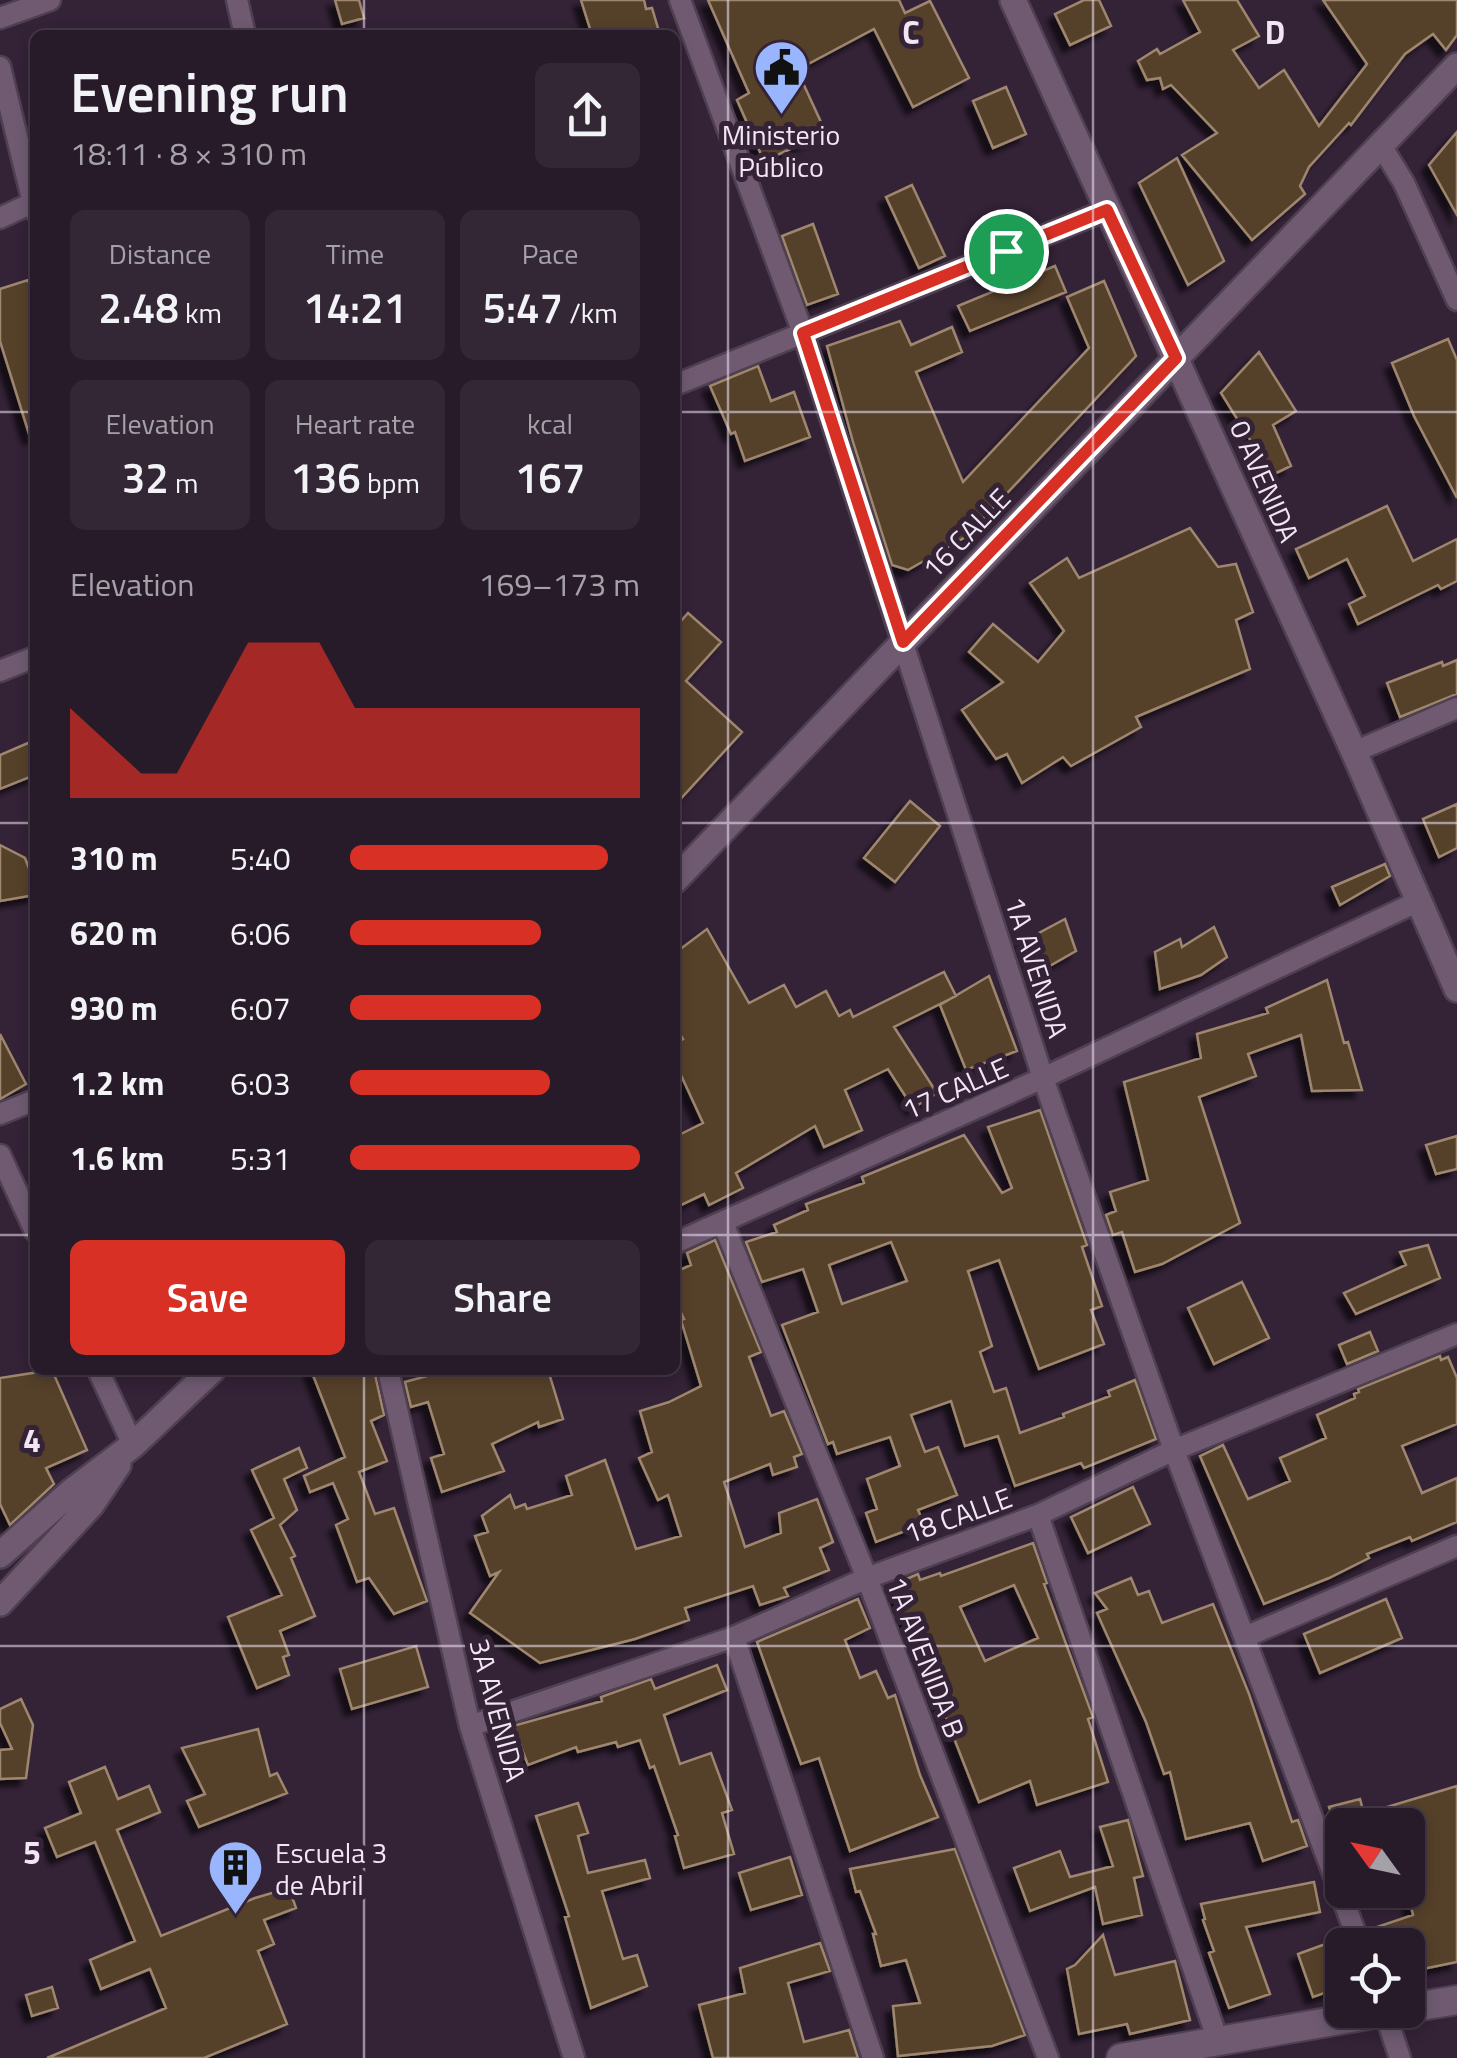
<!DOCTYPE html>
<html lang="en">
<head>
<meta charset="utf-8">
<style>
	:root { --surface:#271a29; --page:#332735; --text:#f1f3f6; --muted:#a4a1a8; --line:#433846; --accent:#d93025 }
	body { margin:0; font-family:"Titillium Web",sans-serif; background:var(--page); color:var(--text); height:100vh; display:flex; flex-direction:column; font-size:38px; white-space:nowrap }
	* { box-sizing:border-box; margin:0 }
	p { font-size:32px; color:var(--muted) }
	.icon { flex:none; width:55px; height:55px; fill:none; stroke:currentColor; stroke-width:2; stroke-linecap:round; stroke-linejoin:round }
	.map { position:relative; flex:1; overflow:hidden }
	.side { position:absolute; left:30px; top:30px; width:650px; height:1345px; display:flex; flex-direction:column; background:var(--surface); border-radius:15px; box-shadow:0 5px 15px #0003,0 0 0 2px var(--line) }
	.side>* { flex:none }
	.needle { width:65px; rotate:303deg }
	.controls { position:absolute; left:1325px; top:1808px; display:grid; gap:20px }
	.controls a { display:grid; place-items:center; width:100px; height:100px; border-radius:15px; background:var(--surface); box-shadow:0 5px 15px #0003,0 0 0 2px var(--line); font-size:50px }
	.pin { position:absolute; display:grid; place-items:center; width:85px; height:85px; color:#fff; margin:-42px; border:5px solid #fff; border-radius:50%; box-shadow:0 2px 10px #0007 }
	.round { display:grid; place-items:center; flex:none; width:105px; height:105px; border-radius:15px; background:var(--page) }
	.summary { display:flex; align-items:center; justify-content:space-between; height:170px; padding:0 40px }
	h1 { font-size:55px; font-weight:600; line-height:75px }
	.stats { display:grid; grid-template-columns:repeat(3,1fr); gap:15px; height:170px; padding:10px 40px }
	.stats div { display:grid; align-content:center; border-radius:15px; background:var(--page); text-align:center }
	.stats b { font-size:42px; font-weight:600 }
	.stats small { font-size:28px; font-weight:400 }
	.stats p { font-size:28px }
	.chart { height:280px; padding:20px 40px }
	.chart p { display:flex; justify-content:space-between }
	.chart svg { width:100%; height:180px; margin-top:10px; fill:var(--accent); opacity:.7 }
	.primary-button { display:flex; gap:20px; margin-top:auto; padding:20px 40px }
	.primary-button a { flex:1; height:115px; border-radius:15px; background:var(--accent); color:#fff; font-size:40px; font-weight:600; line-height:115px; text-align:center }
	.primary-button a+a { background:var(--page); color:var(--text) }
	ul { padding:0 40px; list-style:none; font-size:32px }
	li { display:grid; grid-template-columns:160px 120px 1fr; align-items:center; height:75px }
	li i { height:25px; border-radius:12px; background:var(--accent) }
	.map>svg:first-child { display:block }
</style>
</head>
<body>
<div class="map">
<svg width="1457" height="2058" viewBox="0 0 1457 2058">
	<defs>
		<filter id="shadow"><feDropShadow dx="-7" dy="7" stdDeviation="2.5" flood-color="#0009"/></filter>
	</defs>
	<rect width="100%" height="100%" fill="#342237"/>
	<!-- building -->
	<path fill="#55402a" stroke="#9e876e" stroke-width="2.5" fill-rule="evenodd" filter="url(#shadow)" d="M335,0H359L364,18L342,24Z
		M581,0H644L646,9L652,8L660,35H592Z
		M708,0H899L905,13L930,1L969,78L913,107L874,29L797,70L826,133L764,161L737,100L749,93Z
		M1084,0H1099L1111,26L1070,45L1055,14Z
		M1183,0H1237L1259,36L1233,50L1259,88L1284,70L1319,126L1367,64L1323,0H1457V35L1446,50L1433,34L1405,54L1351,125L1349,123L1309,167L1300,186L1305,194L1252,240L1182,155L1217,133L1171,85L1163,89L1160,78L1147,80L1138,61L1157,49L1160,54L1200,32Z
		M1006,87L1026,134L993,148L973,101Z
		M1457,132V215L1429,165Z
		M1177,158L1224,261L1188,285L1139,183Z
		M912,185L945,256L919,268L886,197Z
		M813,224L838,294L807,305L782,236Z
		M1055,266L1066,292L970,331L958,306Z
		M28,280L35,300V436L30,437L0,341V289Z
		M1104,281L1136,356L980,522L983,527L908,570L892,565L853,442L827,346L900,321L911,345L952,327L962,352L916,372L963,482L1089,348L1067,297Z
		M1448,339L1457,360V498L1414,416L1392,363Z
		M1259,352L1296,411L1273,425L1291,466L1268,477L1254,446L1221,393Z
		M758,366L771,401L794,392L810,437L745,461L735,432L731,434L710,386Z
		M1387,506L1413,561L1457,539V581L1441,589L1438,585L1358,624L1349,604L1365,596L1347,559L1309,578L1296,549Z
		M1190,528L1218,567L1236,564L1253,612L1236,620L1250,669L1136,717L1141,727L1071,766L1063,757L1022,783L1007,754L996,759L962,710L1003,682L969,652L993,624L1038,662L1064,631L1030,583L1067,558L1079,578Z
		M688,613L721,642L686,681L742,732L675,805V628Z
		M1457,660V694L1400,717L1387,683L1442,662L1443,666Z
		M35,740V775L0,789V755Z
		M910,801L940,826L895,882L864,858Z
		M1457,804V848L1439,857L1423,819Z
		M0,845L25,858L35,884V895L0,901Z
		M1385,864L1390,876L1340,905L1332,887Z
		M1065,919L1076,951L1039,972L1022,942Z
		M1214,927L1227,957L1201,975L1160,989L1155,952L1180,939L1182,947Z
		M707,929L749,1003L784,985L796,1007L826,991L839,1016L850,1010L853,1017L944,972L956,996L894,1027L937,1093L913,1108L888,1069L845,1090L862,1130L824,1147L815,1126L736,1173L743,1188L709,1205L704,1194L675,1208V1137L703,1123L680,1073L675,1076V1044L683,1039L675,1026V953Z
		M989,976L1017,1051L966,1070L940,1005Z
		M1327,980L1344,1043L1348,1042L1362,1090L1312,1091L1301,1035L1248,1054L1256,1076L1199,1097L1240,1223L1162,1264L1135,1272L1122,1232L1113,1235L1106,1215L1116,1211L1110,1192L1148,1180L1124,1082L1201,1058L1197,1034L1268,1013L1266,1008Z
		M0,1034L26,1084L0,1099Z
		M1040,1110L1087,1245L1082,1247L1102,1306L1091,1310L1104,1344L1039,1369L999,1260L968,1271L992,1346L980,1352L994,1392L1006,1388L1020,1433L1064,1417L1063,1414L1110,1396L1108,1391L1135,1380L1156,1439L1084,1468L1081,1463L1015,1486L998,1436L965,1446L951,1401L911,1415L925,1452L938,1447L957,1495L918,1510L924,1524L876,1542L866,1513L877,1509L867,1479L900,1466L890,1437L837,1454L833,1442L828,1444L782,1325L818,1312L803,1269L762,1282L746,1242L777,1232L774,1225L808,1210L806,1204L864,1183L862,1177L964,1135L1002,1193L1012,1188L988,1127ZM891,1242L907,1281L842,1304L829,1265Z
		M1457,1136V1169L1436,1174L1426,1145Z
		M715,1240L761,1352L749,1357L771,1416L784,1411L802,1454L794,1457L797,1467L773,1475L770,1464L724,1482L745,1547L781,1533L779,1513L817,1499L833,1542L820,1548L829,1570L784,1588L788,1596L760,1605L753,1586L685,1608L689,1620L635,1639L540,1663L470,1613L499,1572L490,1576L475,1536L488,1532L482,1516L510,1495L515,1508L525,1504L527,1509L572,1495L566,1476L605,1460L636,1549L681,1536L668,1495L658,1500L639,1458L652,1452L640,1411L669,1402L701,1386L681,1320L684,1319L675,1300V1272L691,1265L687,1253Z
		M1428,1245L1440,1278L1356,1314L1344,1293L1406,1265L1400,1252Z
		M1242,1282L1269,1338L1214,1364L1188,1308Z
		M1370,1332L1378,1351L1347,1364L1339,1345Z
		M1440,1356L1441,1360L1448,1357L1457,1378V1424L1402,1446L1422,1493L1457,1478V1522L1412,1541L1410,1537L1367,1554L1369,1558L1329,1578L1264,1604L1200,1456L1223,1445L1248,1499L1290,1481L1280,1458L1326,1438L1317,1415L1355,1398L1354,1394L1359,1392L1358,1389Z
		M52,1370L87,1450L46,1468L54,1484L10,1525L0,1504V1378Z
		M311,1370H374L384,1415L371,1421L387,1461L359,1472L375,1514L394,1508L427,1601L394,1614L369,1578L357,1582L336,1525L348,1519L333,1483L310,1492L304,1476L345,1457Z
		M449,1370H548L563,1419L539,1427L538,1422L492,1444L504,1471L442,1492L431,1458L444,1454L428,1402L411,1407L405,1382Z
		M299,1448L307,1468L284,1479L297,1510L280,1525L295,1556L291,1558L315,1616L280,1631L289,1655L283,1657L289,1675L257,1688L228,1617L282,1595L251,1530L274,1518L252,1470Z
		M1133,1487L1150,1524L1088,1553L1071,1517Z
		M1033,1543L1047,1583L1044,1584L1093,1717L1088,1719L1108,1782L1037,1805L1030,1781L979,1802L932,1682L888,1587L918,1574L920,1580L940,1573L941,1576ZM1014,1585L1038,1638L985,1661L960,1607Z
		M1131,1578L1138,1595L1149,1591L1162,1623L1213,1604L1249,1694L1292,1822L1298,1820L1307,1846L1263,1861L1250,1823L1186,1839L1170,1772L1164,1774L1146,1722L1097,1613L1107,1609L1095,1593Z
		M858,1599L870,1628L845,1640L860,1678L876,1671L888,1698L895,1695L920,1775L938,1817L850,1851L819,1758L801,1764L757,1642Z
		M1386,1599L1402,1638L1320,1673L1304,1634Z
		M416,1646L428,1687L352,1709L340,1669Z
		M717,1665L727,1690L664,1715L680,1764L711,1753L732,1810L722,1813L734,1854L684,1868L675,1836L678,1835L654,1766L650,1768L640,1740L618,1747L616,1742L578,1752L576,1747L528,1765L513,1726L602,1701L601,1697L651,1679L655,1689Z
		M21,1699L33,1725L26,1778L0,1779V1750L12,1749L0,1723V1709Z
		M258,1729L270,1776L277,1773L287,1793L199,1827L187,1801L205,1794L182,1748Z
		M105,1767L118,1799L149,1786L160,1812L117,1830L161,1936L255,1898L289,1888L296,1908L264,1920L274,1944L258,1951L287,2024L204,2058H47L166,2008L150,1969L101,1989L90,1960L135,1941L95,1842L57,1857L45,1828L81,1813L69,1782Z
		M1457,1786V1962L1408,1972V1945H1376L1371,1929L1413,1915L1408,1894V1825H1335L1329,1807L1360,1799L1364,1814Z
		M578,1803L588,1833L578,1836L588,1873L645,1860L650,1878L602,1891L623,1959L637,1955L647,1986L591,2008L565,1917L569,1916L536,1816Z
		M1128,1820L1143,1876L1134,1878L1142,1915L1103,1924L1095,1887L1030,1911L1014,1868L1060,1851L1070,1877L1113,1866L1100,1827Z
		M955,1849L1025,2035L992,2046L898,2056L893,2006L920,2003L906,1960L881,1966L873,1934H876L860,1891L856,1892L850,1869Z
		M790,1857L802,1895L751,1910L739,1873Z
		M1314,1882L1320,1912L1246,1927L1270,1994L1229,2008L1209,1953L1214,1951L1203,1920L1205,1919L1201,1904Z
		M1103,1935L1115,1975L1175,1961L1190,2020L1130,2034L1127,2024L1079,2034L1067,1969L1075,1965Z
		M1331,1942L1342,1987L1313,1997L1298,1954Z
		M820,1943L830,1971L788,1983L804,2042L849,2030L858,2058H713L699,2005L745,1993L740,1968Z
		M52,1987L58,2008L32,2016L26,1995Z"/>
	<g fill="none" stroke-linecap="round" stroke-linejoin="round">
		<defs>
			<path id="minor" d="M237,0L245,35
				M680,0L803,333L1043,1078L1174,1450L1360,1945
				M0,18L50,0
				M0,67L35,211
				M1382,147L1404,183L1457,300
				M0,218L32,203
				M675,385L1107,210
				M0,671L35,657
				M1354,752L1457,708
				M0,1114L35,1100
				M0,1155L35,1231
				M723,1223L867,1578L1048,2058
				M675,1243L1043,1078L1419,901
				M98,1370L133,1445
				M388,1370L470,1726L574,2058
				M1038,1515L1218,2041
				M734,1637L873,2058
				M1245,1637L1457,1546
				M470,1726L734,1637L867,1578L1038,1515L1174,1450L1457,1334
				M1384,2010L1400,2058"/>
			<path id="tertiary" d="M1013,0L1354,752L1457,989
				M675,880L1457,66
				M0,1555L71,1492L133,1445L212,1370
				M0,1603L91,1505L118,1465"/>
			<path id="secondary" d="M1408,2008L1457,2000
				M1121,2058L1397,2010"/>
		</defs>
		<!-- minor casing -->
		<use href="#minor" stroke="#4f4051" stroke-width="25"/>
		<!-- tertiary casing -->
		<use href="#tertiary" stroke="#4f4051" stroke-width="30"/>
		<!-- secondary casing -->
		<use href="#secondary" stroke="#4f4051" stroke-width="32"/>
		<!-- minor -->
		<use href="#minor" stroke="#6f5a72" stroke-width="20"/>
		<!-- tertiary -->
		<use href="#tertiary" stroke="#6f5a72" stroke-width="25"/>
		<!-- secondary -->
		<use href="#secondary" stroke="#6f5a72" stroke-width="28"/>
	</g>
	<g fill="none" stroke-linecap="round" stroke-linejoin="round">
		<defs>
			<path id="route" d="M1107,210L1176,358L903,642L803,333Z"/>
		</defs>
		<!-- route casing -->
		<use href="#route" stroke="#fff" stroke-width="20"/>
		<!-- route -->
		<use href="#route" stroke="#d93025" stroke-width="12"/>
	</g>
	<!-- grid -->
	<path fill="none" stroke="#f3e6f4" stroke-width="2.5" stroke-opacity="0.55" d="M364,0V35M728,0V2058M1093,0V2058M0,412H35M675,412H1457M0,823H35M675,823H1457M0,1235H35M675,1235H1457M364,1370V2058M0,1646H1457"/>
	<!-- icons -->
	<defs>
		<symbol id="civic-pin" viewBox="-11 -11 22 30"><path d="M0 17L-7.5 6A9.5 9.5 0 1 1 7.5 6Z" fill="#98b5fd" stroke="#342237"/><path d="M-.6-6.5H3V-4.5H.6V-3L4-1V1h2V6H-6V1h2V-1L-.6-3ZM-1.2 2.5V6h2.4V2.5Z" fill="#111"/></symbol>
		<symbol id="building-pin" viewBox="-11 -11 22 30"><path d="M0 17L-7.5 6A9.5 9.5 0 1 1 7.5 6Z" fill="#98b5fd" stroke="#342237"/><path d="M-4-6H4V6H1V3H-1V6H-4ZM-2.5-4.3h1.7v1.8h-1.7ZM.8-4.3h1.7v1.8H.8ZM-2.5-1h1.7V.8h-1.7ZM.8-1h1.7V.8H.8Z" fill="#111"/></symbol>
	</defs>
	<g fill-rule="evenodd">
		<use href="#civic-pin" x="750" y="36" width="63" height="86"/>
		<use href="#building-pin" x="204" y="1836" width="63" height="86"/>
	</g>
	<g text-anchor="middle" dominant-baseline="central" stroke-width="10" stroke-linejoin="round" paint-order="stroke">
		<!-- poi labels -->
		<g font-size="28" fill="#f3e6f4" stroke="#342237">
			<text x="781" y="134">Ministerio<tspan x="781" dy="32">Público</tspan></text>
			<text x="275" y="1852" text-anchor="start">Escuela 3<tspan x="275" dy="32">de Abril</tspan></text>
		</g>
		<!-- street labels -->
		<g font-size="28" fill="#f3e6f4" stroke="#342237">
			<text transform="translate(1265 481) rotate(66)">0 AVENIDA</text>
			<text transform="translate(966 533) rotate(-46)">16 CALLE</text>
			<text transform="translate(1037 967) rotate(72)">1A AVENIDA</text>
			<text transform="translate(955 1088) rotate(-24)">17 CALLE</text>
			<text transform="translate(958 1515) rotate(-20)">18 CALLE</text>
			<text transform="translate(926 1657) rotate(69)">1A AVENIDA B</text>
			<text transform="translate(498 1710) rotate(75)">3A AVENIDA</text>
		</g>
	</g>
	<g font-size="32" text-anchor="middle" font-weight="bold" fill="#f3e6f4" stroke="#342237" stroke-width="10" stroke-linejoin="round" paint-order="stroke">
		<text x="911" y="44">C</text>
		<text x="1275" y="44">D</text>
		<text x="32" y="1452">4</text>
		<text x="32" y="1864">5</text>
	</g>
</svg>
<div class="controls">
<a><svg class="needle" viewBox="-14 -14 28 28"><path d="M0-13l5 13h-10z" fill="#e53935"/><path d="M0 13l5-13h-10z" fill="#a4a1a8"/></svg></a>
<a><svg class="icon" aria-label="locate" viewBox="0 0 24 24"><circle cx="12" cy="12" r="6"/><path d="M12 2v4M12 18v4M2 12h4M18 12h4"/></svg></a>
</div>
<div class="pin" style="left:1006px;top:251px;background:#1e9e55"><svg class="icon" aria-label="arrive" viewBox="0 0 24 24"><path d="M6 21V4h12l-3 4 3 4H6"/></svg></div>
<section class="side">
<div class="summary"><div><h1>Evening run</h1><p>18:11 · 8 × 310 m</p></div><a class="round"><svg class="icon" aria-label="share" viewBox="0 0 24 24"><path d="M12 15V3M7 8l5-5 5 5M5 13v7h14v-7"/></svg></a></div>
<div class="stats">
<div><p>Distance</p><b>2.48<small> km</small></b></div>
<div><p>Time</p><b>14:21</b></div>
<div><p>Pace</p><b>5:47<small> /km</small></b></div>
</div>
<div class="stats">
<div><p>Elevation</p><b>32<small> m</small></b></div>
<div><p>Heart rate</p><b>136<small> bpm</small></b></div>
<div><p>kcal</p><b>167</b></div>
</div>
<div class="chart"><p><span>Elevation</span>169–173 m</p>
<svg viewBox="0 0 160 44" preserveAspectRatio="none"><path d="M0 44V22L10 30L20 38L30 38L40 22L50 6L60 6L70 6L80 22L90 22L100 22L110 22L120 22L130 22L140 22L150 22L160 22V44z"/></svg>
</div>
<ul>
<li><b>310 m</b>5:40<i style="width:89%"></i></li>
<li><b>620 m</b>6:06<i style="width:66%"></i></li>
<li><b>930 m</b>6:07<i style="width:66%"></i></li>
<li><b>1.2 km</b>6:03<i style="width:69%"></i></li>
<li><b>1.6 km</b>5:31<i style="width:100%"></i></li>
</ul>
<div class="primary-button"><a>Save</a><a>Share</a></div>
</section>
</div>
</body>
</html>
